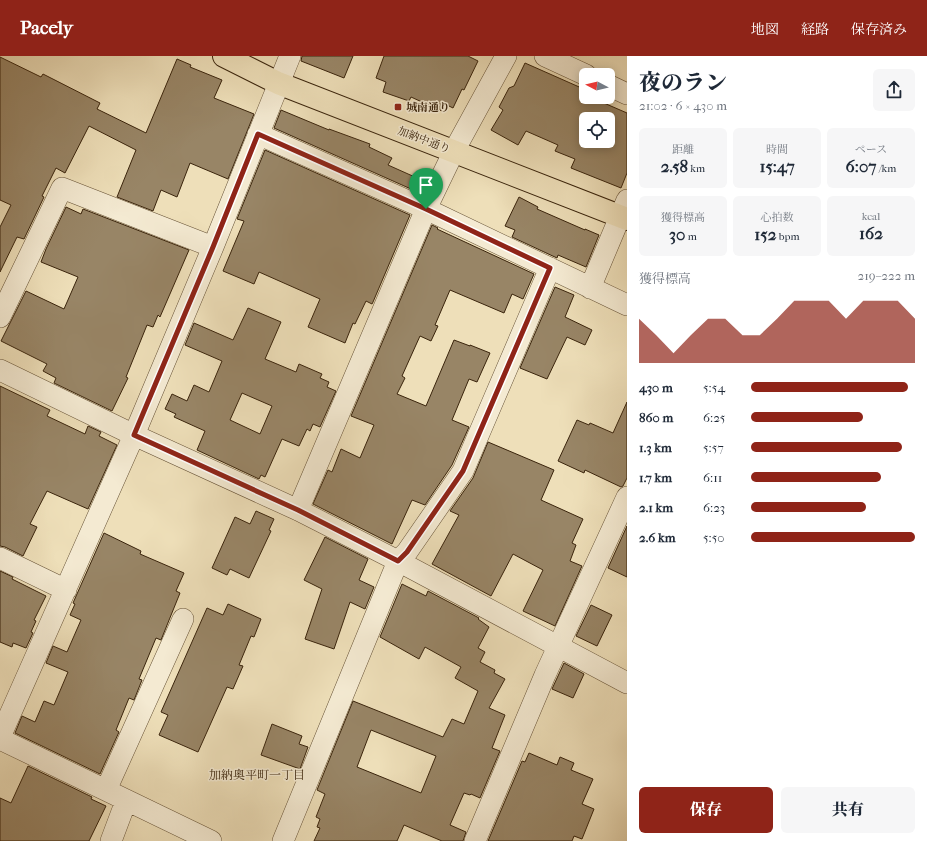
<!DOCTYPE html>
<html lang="ja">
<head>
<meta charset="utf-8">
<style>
	:root { --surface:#fff; --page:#f6f6f7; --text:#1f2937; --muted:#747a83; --accent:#8f2418 }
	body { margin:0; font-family:"IM FELL French Canon","Noto Serif JP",serif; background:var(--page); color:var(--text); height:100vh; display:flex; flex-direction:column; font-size:15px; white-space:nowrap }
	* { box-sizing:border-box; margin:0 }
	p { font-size:13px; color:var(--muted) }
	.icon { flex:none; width:22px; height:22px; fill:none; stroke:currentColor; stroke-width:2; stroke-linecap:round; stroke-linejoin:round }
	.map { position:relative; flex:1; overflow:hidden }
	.panel { display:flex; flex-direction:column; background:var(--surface); width:300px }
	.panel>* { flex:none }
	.needle { width:26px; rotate:277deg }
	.tools { position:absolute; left:579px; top:12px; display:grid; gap:8px }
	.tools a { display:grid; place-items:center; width:36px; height:36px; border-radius:6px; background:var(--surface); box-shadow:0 2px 10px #0003; font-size:20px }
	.pin { position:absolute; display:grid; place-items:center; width:34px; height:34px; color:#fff; margin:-41px -17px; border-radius:50% 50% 50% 0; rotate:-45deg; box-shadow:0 0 4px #0007 }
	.pin .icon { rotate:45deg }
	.round { display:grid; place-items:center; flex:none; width:42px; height:42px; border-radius:6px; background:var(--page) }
	.overview { display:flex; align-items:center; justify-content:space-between; height:68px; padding:0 12px }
	h1 { font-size:22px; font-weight:800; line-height:30px }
	.figures { display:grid; grid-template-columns:repeat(3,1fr); gap:6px; height:68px; padding:4px 12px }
	.figures div { display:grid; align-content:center; border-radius:6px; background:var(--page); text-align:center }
	.figures b { font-size:17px; font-weight:800 }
	.figures small { font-size:11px; font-weight:400 }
	.figures p { font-size:11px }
	.chart { height:112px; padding:8px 12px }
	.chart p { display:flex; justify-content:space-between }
	.chart svg { width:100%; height:72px; margin-top:4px; fill:var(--accent); opacity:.7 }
	.button { display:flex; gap:8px; margin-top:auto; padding:8px 12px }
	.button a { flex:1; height:46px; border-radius:6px; background:var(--accent); color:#fff; font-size:16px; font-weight:800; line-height:46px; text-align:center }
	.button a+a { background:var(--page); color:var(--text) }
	ul { padding:0 12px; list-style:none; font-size:13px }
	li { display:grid; grid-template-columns:64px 48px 1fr; align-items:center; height:30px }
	li i { height:10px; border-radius:5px; background:var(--accent) }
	header { display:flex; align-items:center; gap:24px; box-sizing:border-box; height:56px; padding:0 20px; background:var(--accent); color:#fff }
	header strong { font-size:19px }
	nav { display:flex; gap:22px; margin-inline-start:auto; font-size:14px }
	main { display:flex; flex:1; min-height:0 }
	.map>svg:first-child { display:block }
</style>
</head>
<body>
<header>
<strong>Pacely</strong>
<nav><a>地図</a><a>経路</a><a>保存済み</a></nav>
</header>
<main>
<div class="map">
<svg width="627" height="785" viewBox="0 0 627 785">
	<rect width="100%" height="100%" fill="#eedfb9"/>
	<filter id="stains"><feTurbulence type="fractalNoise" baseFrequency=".005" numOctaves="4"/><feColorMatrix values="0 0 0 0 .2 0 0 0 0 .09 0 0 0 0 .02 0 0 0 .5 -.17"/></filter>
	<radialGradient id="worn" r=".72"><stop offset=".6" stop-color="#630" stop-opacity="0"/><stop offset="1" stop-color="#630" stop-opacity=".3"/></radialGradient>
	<!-- building -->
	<path fill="#988566" stroke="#3a240c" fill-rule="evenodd" d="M302,0H353L344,22L301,5Z
		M384,0H468L478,5L464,34L462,33L453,52L447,49L444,56L411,41L409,45L383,36L386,26L376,22Z
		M0,1L41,21L43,18L100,47L97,53L146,77L177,3L191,9L190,11L222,24L214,42L254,58L228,123L190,107L177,141L161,134L153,155L117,141L136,94L89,70L65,117L56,112L42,140L44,141L24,183L17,181L0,216V171L11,149L0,144Z
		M525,7L586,34V41H590L627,57V117L621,132L571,112L575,103L555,95L558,89L526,75L518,89L491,74L503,54L499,51L509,32L514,30ZM586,63H608V85H586Z
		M281,54L329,74V73L370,88L369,91L392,102L388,109L426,126L420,137L274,72Z
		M265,94L410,159L373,246L372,248L366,245L355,268L353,267L345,287L308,271L320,243L259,216L254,228L223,215L244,165L237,163Z
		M519,141L538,151L537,153L585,174V173L599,179L586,211L558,199L557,202L512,181L515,174L505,170Z
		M66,151L81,158L83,153L189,194L160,261L158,259L153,271L147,269L126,321L128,322L112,355L54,327L56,322L43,315L47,308L1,285L26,235L64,253L78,221L41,206L46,193Z
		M432,169L438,172L437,173L534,218L523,243L512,238L504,257L450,234L435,269L438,270L431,285L420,280L402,320L405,322L397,338L426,350L454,284L470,290V289L490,297L477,326L469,323L452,364L469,371L452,409L425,449L412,444L392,488L313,448L328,414L332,416L341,393L360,402L374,369L351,360Z
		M555,231L574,239L565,261L592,274L585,289L567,281L547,323L520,312Z
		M248,252L281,266L265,303L296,316L299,308L322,318L320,322L329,326L327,331L336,335L320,371L313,368L310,375L307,373L299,390L282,383L265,421L261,419L259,423L197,394L205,375L174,361L176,358L165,353L172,338L187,345L194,329L209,336L222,305L185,289L194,267L233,284ZM242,337L272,350L260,378L230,364Z
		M0,330L50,354L47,360L85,378L88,370L101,376L99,380L117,389L88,453L47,435L30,468L37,471L23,500L5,491L0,490Z
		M627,346V422L623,430L621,431L585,414L584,417L558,405L577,364L589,369L590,367L613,377Z
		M488,386L554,414L541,444L583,463L572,487L576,489L570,505L582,510L555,570L523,555L543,514L513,498L491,540L432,508L459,459L450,455L473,422Z
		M256,455L274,463L269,474L271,475L249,522L230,513L227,519L212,512L235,461L250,468Z
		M627,470V521L608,512Z
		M104,477L141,495L140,498L184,517L176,535L180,537L161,584L156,582L139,623L142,624L134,644L129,642L116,674L119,676L100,718L15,677L22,660L35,666L44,645L54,649L68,616L46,607L53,590L67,596L81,564L70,559L75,548L73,547Z
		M325,481L368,503L359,524L374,531L365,553L350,546L334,593L305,583L322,533L304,524Z
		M0,515L13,521L12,523L46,540L34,564L36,565L31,576L33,577L26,592L13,587L12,591L0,586Z
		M402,528L426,540L428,535L479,562L478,563L489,571L478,592L485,596L480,606L495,614L494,617L505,623L489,652L505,659L492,692L500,695L480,742L471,738L470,739L464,737L450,769L466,776L463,785H442L404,769L397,785H314L320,772L317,771L320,763L316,761L325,738L317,734L353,645L443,681L452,663L464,668L478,635L455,622L461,611L425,591L419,603L380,581ZM371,674L436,700L421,737L357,711Z
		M228,548L261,563L254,581L251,580L239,609L243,610L233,633L227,631L198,696L159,679L168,659L161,656L207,552L223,559Z
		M591,549L612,559L597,590L576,580Z
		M564,607L584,618L573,642L552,633Z
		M272,668L302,680L299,688L308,691L300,713L261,699Z
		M529,697L557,709L560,701L574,707L571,714L593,723L582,748L594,753L582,783L574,780L572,785H488L522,705L525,706Z
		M28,710L92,741L91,743L106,750L89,785H0V742L11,747Z"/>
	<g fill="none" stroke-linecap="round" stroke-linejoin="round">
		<defs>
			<path id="minor" d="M545,0L586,19
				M608,29L627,38
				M258,78L426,153L627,249
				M590,232L627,144
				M0,261L62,132L213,191
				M0,314L134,379L298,454L398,505L627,627
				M298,454L426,153L454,95L506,0
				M0,502L66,534
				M0,681L134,379L213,191L290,0
				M0,683L211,785
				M106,734L183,563
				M111,785L126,745
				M283,785L398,505L407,496L463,415L550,212
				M475,785L545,619L627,441"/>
			<path id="highway" d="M224,0L278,27L627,163"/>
		</defs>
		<!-- minor casing -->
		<use href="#minor" stroke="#675337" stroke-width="22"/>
		<!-- highway casing -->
		<use href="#highway" stroke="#3a240c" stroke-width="24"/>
		<!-- minor -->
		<use href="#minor" stroke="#f4ead2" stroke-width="21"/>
		<!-- highway -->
		<use href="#highway" stroke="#eedfb9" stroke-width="22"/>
	</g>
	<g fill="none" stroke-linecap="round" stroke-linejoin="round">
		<defs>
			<path id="route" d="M258,78L426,153L550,212L463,415L407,496L398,505L298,454L134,379L213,191Z"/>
		</defs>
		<!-- route casing -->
		<use href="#route" stroke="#fff" stroke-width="8"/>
		<!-- route -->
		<use href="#route" stroke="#8f2418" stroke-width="5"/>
	</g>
	<!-- markers -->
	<rect fill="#8f2418" stroke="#f4ead2" stroke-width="1.5" x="394" y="47" width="8" height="8" rx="2"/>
	<g text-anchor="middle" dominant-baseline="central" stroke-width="3" stroke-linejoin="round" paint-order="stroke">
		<!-- poi labels -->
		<g font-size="11" font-weight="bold" fill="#3a240c" stroke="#f4ead2" text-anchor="start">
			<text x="406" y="51">城南通り</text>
		</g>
		<!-- street labels -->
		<g font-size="11" fill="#3a240c" stroke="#f4ead2">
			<text transform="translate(424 84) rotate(21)">加納中通り</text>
		</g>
		<!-- neighbourhood labels -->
		<g font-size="12" fill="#3a240c" stroke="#f4ead2">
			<text x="257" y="719">加納奥平町一丁目</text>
		</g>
	</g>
	<rect width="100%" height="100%" filter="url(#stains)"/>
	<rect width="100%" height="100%" fill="url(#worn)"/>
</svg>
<div class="tools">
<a><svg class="needle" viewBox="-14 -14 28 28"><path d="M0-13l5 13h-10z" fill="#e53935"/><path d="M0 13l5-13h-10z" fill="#747a83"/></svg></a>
<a><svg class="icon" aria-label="locate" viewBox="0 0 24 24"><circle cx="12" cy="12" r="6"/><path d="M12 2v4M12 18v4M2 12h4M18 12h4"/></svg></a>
</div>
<div class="pin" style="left:426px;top:153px;background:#1e9e55"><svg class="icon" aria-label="arrive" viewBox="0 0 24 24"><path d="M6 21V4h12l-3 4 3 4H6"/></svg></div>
</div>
<section class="panel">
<div class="overview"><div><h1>夜のラン</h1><p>21:02 · 6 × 430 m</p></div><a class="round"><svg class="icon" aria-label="share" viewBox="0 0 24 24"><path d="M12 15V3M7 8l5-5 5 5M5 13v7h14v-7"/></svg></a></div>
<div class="figures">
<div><p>距離</p><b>2.58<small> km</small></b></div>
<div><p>時間</p><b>15:47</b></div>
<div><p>ペース</p><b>6:07<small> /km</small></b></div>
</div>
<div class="figures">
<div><p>獲得標高</p><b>30<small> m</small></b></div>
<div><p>心拍数</p><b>152<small> bpm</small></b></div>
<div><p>kcal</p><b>162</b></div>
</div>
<div class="chart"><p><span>獲得標高</span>219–222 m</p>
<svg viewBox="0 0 160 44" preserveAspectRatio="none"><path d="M0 44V17L10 27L20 38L30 27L40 17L50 17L60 27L70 27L80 17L90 6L100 6L110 6L120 17L130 6L140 6L150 6L160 17V44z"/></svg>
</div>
<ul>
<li><b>430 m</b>5:54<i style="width:96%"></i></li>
<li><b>860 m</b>6:25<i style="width:68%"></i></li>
<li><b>1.3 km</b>5:57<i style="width:92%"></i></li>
<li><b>1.7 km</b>6:11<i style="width:79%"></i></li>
<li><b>2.1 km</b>6:23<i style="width:70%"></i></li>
<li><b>2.6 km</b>5:50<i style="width:100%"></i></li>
</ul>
<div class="button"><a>保存</a><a>共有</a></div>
</section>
</main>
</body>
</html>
